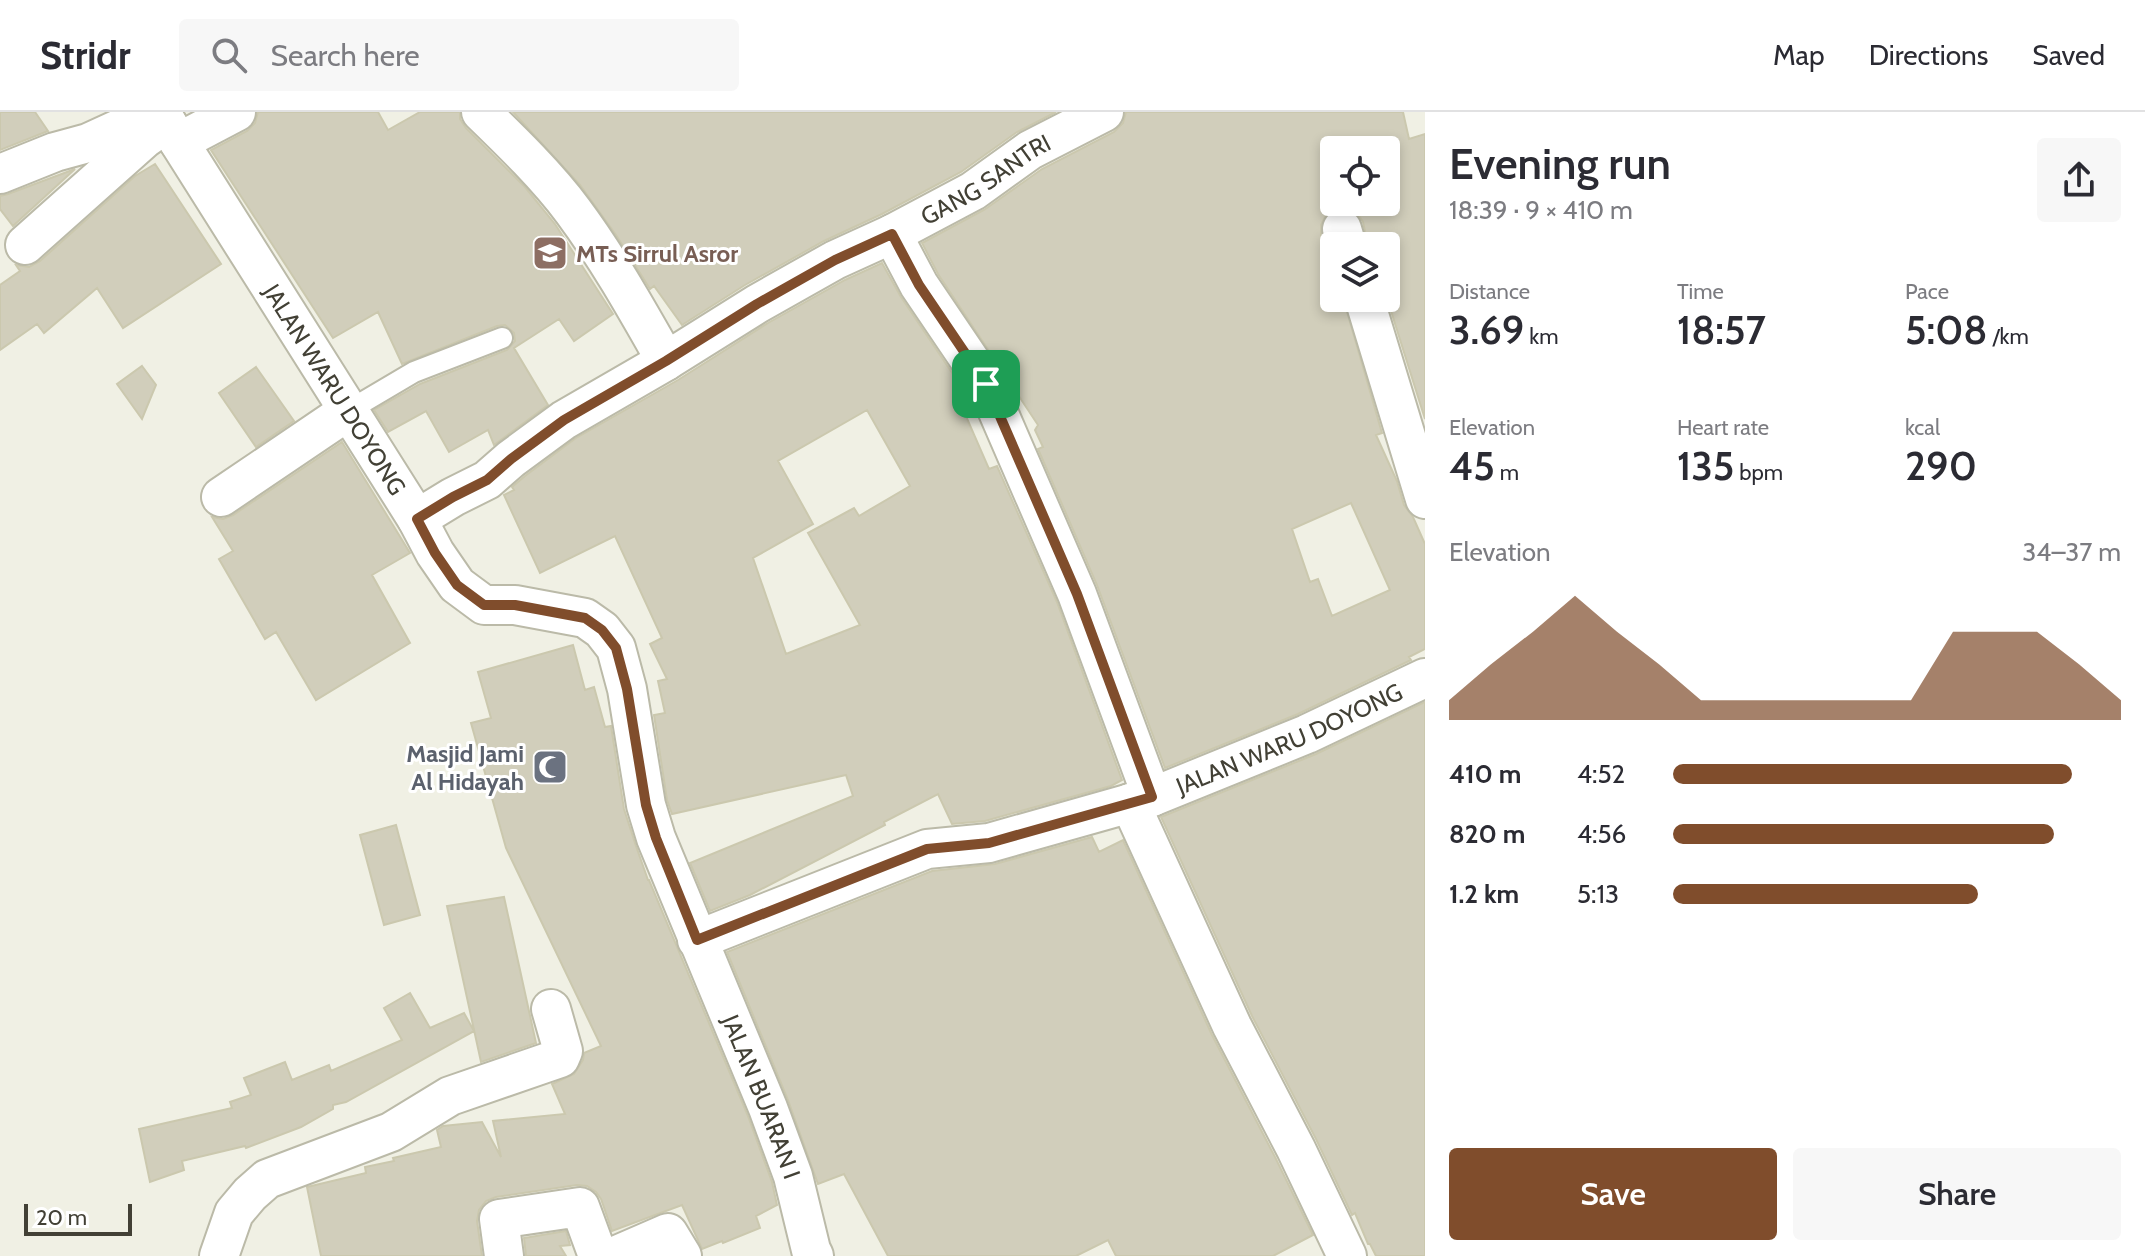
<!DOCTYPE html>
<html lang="en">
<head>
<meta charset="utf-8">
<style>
	:root { --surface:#fff; --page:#f7f7f7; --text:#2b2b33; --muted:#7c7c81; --line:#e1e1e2; --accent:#804d2c }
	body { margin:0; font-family:Cabin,sans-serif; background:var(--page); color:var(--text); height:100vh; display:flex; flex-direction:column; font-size:30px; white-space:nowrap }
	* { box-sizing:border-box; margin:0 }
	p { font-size:26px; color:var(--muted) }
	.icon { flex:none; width:44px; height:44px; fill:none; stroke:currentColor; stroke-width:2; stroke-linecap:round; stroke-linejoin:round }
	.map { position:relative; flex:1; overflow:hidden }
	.sheet { display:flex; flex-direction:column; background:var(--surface); width:720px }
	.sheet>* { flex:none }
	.buttons { position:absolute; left:1320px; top:24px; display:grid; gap:16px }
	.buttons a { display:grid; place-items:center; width:80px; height:80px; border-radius:8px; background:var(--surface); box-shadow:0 4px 12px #0003; font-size:40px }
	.scale { position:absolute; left:24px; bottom:20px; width:108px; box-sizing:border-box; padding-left:8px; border:4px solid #424035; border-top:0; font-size:22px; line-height:28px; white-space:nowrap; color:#424035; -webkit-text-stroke:6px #fff; paint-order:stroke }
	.pin { position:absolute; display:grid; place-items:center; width:68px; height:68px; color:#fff; margin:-34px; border-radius:16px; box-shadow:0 4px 12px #0006 }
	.round { display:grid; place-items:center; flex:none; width:84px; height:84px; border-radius:8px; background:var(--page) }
	.head { display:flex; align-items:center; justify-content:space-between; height:136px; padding:0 24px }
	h1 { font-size:44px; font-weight:600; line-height:60px }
	.stats { display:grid; grid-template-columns:repeat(3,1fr); gap:12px; height:136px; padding:8px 24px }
	.stats div { display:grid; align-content:center }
	.stats b { font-size:40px; font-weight:600 }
	.stats small { font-size:22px; font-weight:400 }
	.stats p { font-size:22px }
	.chart { height:224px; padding:16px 24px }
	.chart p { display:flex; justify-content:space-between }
	.chart svg { width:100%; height:144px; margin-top:8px; fill:var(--accent); opacity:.7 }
	.action { display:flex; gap:16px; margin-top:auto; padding:16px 24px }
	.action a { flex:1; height:92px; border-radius:8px; background:var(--accent); color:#fff; font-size:32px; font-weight:600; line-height:92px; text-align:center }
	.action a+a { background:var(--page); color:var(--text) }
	ul { padding:0 24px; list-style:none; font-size:26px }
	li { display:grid; grid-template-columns:128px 96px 1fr; align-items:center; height:60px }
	li i { height:20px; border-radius:10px; background:var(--accent) }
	header { display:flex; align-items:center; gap:48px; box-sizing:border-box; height:112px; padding:0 40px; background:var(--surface); border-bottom:2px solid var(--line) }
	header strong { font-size:38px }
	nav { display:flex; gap:44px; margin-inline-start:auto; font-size:28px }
	.search { width:560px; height:72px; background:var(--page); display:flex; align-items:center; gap:20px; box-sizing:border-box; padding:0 28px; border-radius:8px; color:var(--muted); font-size:30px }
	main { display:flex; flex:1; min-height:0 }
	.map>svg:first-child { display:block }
</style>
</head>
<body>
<header>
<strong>Stridr</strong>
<div class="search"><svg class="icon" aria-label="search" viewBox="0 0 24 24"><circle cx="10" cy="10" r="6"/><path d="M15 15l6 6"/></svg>Search here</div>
<nav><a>Map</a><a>Directions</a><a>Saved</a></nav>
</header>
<main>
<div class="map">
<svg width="1425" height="1144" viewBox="0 0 1425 1144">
	<rect width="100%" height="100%" fill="#f0f0e4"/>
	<!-- building -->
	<path fill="#d1cebb" stroke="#cbc8ae" stroke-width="2" fill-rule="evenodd" d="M0,0H35L48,19L0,38Z
		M258,0H378L388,18L420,0H460V7L466,16L525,75L555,112L613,202L574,229L559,207L514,236L548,293L494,333L488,318L449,340L426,299L388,320L374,298L420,272L507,238L515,229L514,221L505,213L497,214L402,252L378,200L333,226L211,38L247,19L255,11Z
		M513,0H1056L1017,20L961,60L882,102L824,129L745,173L682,213L654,174L650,177L616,123L580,73Z
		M1126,0H1403L1409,27L1425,22V307L1386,183V134H1368L1363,110L1357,101L1348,96H1337L1327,101L1321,113V123L1326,140L1334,151V186H1343L1382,321L1376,323L1397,369L1404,393L1413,405L1425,432V537L1409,545L1411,548L1298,602L1165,656L1097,473L1038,337L1043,335L1035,318L1038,313L938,162L922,131L984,98L1042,57L1114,20L1123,11ZM1334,38H1386V90H1334ZM1351,391L1390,478L1332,504L1318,467L1310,470L1292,417Z
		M155,52L221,152L123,216L97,176L44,221L37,212L0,238V173L20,159L16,153L29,155L40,149L135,64Z
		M75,57L13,114L0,97V84L8,82Z
		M882,151L901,185L967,283L973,297L965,302L989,357L997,354L1057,490L1122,668L1111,674L985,709L952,712L938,682L884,710L885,713L750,783L710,799L690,751L853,684L846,663L672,702L667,688L654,603L665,601L658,569L667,567L650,532L662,526L615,424L540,461L504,383L514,378L512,375L525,364L576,326L678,268L768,211L845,168ZM867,298L910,374L859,404L854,396L808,421L860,513L786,542L753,446L813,412L778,349Z
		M142,254L156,273L142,307L117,272Z
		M256,255L294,309L256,335L219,281Z
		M342,330L410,441L372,463L410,531L316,588L276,520L265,527L219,447L233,439L212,405L223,407L233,403Z
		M573,533L585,578L594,575L605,615L611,614L624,697L636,734L648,768H649L748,1004L772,1070L777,1093L756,1104L760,1116L723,1131L722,1129L702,1137L682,1093L612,1119L601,1087L596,1080L587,1074L577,1073L496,1085L486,1089L479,1098L477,1109L482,1144H321L307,1075L366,1061L365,1055L394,1049L393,1046L441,1035L437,1018L443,1014L482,1010L501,1045L493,1009L565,1002L552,972L574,962L583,948L584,941L601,934L506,736L471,611L491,606L478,560Z
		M1425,590V1144H1376L1370,1132H1368L1355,1101L1352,1103L1316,1027L1252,904L1161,705L1316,642Z
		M396,713L420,803L384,813L360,723Z
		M1092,725L1099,740L1123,728L1212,923L1276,1047L1313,1123L1273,1144H1116L1108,1128L1076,1144H888L844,1062L818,1072L788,988L727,840L932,759L995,752Z
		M504,785L536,931L481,950L447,794Z
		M410,881L430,916L464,901L474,919L346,990L333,993V997L301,1015L246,1036L245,1034L182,1049L184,1058L150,1070L139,1017L232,996L230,990L251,983L244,966L285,950L292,968L329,953L331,959L402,928L384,896Z
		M566,1119L570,1133L560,1134L566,1144H526L524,1126Z"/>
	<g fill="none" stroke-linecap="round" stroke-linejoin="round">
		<defs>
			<path id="service" d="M348,299L414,260L502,226"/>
			<g id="minor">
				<path id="s1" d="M160,0L417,407L435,441L457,473L484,493H515L585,506L602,518L616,536L627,577L646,693L656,726L768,996L793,1064L811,1138L814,1144"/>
				<path d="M481,0C511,29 548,65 573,99C608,146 637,198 666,249"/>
				<path d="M179,30L236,0"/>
				<path d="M0,62L55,40L88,31L156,0"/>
				<path d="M1342,117L1347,134"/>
				<path d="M892,122L919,173L986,272L1077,482L1152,685"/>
				<path d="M25,133L144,27L167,11"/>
				<path d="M1364,186L1425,387"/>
				<path d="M221,385L348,299"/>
				<path id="s2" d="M417,407L453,385L487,368L511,347L564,308L666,249L757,192L835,148L892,122L973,79L1030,38L1104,0"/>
				<path d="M1130,691L1232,914L1296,1037L1347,1144"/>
				<path id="s3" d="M697,828L927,737L989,731L1152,685L1307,622L1425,566"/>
				<path d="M219,1144L234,1101L250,1082L267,1067L391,1020L450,984L560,946L563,939L551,897"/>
				<path d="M504,1144L499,1107L580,1095L598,1144"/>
				<path d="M615,1144L668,1121L682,1144"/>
			</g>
		</defs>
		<!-- service casing -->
		<use href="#service" stroke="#bbbaa8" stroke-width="24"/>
		<!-- minor casing -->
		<use href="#minor" stroke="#bbbaa8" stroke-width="42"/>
		<!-- service -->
		<use href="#service" stroke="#fff" stroke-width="20"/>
		<!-- minor -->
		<use href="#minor" stroke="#fff" stroke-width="38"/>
	</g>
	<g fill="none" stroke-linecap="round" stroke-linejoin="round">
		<defs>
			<path id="route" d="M892,122L919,173L986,272L1077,482L1152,685L989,731L927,737L697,828L656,726L646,693L627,577L616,536L602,518L585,506L515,493H484L457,473L435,441L417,407L453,385L487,368L511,347L564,308L666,249L757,192L835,148Z"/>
		</defs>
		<!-- route casing -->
		<use href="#route" stroke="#fff" stroke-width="16"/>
		<!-- route -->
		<use href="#route" stroke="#804d2c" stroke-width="10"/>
	</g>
	<!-- icons -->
	<defs>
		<symbol id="school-square" viewBox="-11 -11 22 22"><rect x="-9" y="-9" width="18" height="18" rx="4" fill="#8d6e63" stroke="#fff"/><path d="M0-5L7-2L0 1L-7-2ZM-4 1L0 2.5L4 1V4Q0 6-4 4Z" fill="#fff"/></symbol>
		<symbol id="mosque-square" viewBox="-11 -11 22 22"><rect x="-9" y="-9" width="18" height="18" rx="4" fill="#6b7280" stroke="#fff"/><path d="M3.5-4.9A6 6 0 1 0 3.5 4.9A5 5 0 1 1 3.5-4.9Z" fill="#fff"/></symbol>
	</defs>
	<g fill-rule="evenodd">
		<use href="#school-square" x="530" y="121" width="40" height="40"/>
		<use href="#mosque-square" x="530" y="635" width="40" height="40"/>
	</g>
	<g text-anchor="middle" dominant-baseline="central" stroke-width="6" stroke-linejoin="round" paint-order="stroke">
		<!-- street labels -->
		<g font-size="24" fill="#424035" stroke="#fff">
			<text stroke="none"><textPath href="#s2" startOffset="664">GANG SANTRI</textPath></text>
			<text stroke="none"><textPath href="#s1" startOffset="328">JALAN WARU DOYONG</textPath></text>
			<text stroke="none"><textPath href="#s3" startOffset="628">JALAN WARU DOYONG</textPath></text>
			<text stroke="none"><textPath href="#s1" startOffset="1212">JALAN BUARAN I</textPath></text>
		</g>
		<!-- education labels -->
		<g font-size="24" font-weight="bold" fill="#785e54" stroke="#fff" text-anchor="start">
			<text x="576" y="141">MTs Sirrul Asror</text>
		</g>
		<!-- worship labels -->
		<g font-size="24" font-weight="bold" fill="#5b616d" stroke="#fff" text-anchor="end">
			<text x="524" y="641">Masjid Jami<tspan x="524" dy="28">Al Hidayah</tspan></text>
		</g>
	</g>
</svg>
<div class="buttons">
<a><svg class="icon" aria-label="locate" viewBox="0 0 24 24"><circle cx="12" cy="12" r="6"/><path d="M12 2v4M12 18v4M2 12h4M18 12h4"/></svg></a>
<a><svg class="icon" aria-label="layers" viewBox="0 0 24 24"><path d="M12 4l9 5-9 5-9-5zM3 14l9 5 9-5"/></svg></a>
</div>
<div class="scale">20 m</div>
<div class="pin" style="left:986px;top:272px;background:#1e9e55"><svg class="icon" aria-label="arrive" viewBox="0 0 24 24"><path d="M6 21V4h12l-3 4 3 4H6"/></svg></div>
</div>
<section class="sheet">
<div class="head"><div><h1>Evening run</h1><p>18:39 · 9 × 410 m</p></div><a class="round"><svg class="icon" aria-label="share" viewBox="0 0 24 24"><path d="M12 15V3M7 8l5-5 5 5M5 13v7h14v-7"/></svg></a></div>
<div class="stats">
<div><p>Distance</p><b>3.69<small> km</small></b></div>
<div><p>Time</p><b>18:57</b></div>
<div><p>Pace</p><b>5:08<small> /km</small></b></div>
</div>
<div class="stats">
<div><p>Elevation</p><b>45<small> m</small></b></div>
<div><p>Heart rate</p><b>135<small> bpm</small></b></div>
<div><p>kcal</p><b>290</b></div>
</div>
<div class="chart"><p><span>Elevation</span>34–37 m</p>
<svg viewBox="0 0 160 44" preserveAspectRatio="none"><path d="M0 44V38L10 27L20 17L30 6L40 17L50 27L60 38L70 38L80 38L90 38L100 38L110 38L120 17L130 17L140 17L150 27L160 38V44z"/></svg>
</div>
<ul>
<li><b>410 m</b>4:52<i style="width:89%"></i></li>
<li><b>820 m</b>4:56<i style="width:85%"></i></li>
<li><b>1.2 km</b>5:13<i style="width:68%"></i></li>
</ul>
<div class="action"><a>Save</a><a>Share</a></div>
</section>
</main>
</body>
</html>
